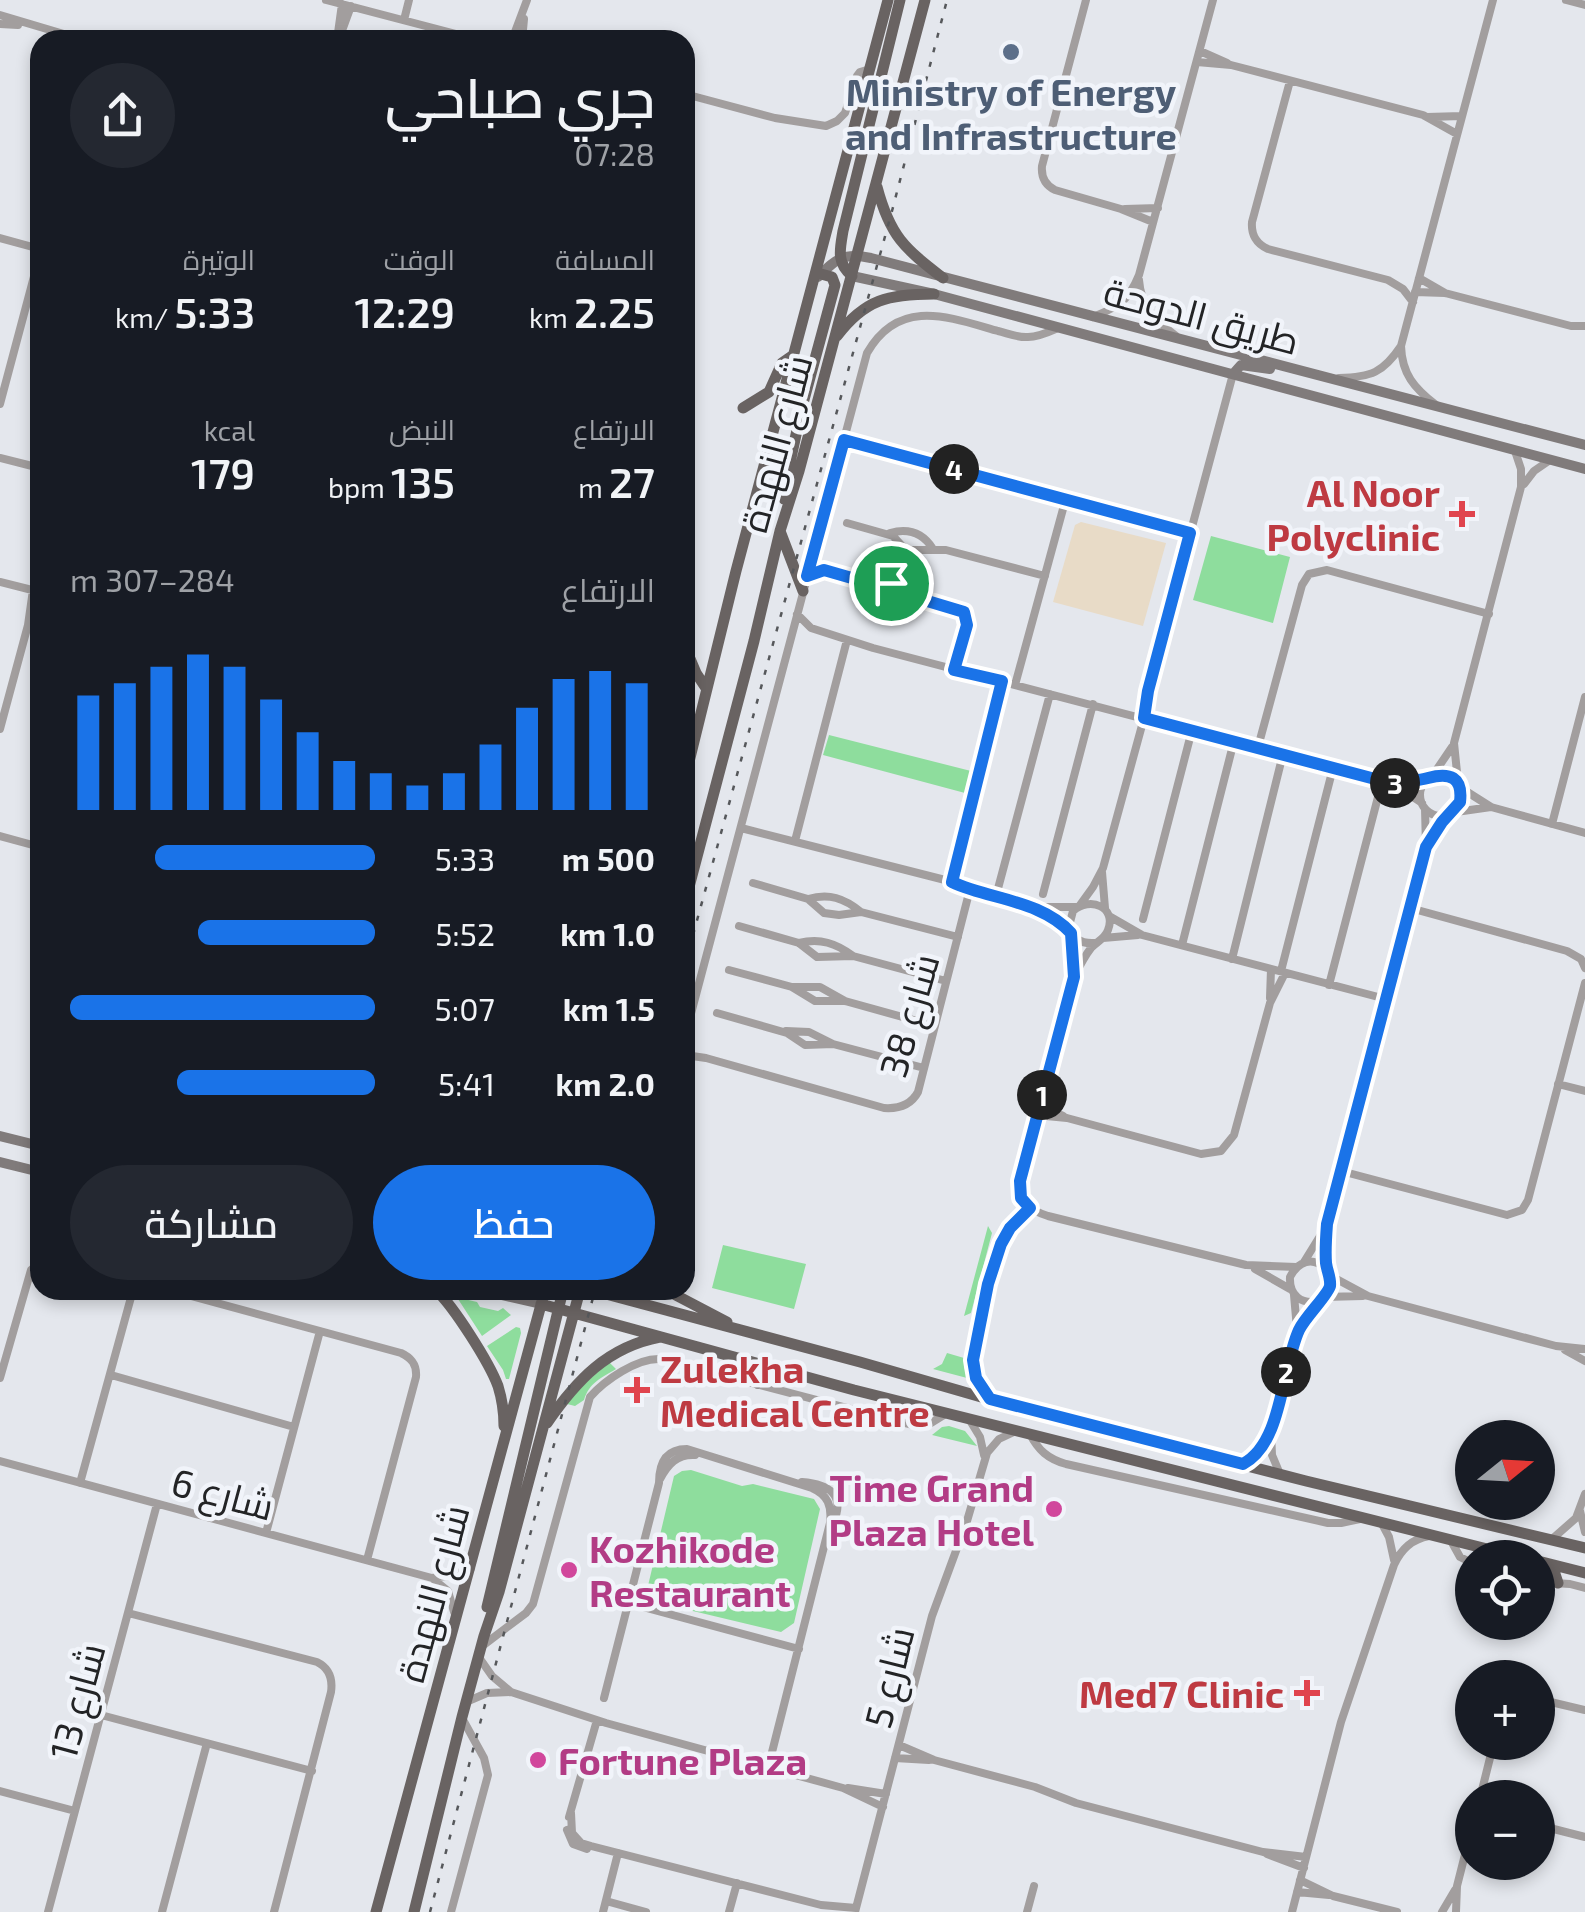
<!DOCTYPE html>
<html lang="ar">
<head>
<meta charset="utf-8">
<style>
	:root { --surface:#171b24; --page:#242831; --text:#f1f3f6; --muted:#9ea1a6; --accent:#1a73e8 }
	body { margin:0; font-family:"Exo 2",Cairo,sans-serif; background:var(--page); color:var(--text); direction:rtl; height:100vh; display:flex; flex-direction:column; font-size:38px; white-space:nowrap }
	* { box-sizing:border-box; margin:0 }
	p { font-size:32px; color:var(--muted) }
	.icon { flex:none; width:55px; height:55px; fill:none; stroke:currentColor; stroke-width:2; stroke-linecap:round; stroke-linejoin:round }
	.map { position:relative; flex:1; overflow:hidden; direction:ltr }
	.sheet { position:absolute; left:30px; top:30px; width:665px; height:1270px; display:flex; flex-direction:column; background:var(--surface); border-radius:30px; box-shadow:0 5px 15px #0003; direction:rtl }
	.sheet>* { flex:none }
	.needle { width:65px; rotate:72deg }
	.fabs { position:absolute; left:1455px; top:1420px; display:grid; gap:20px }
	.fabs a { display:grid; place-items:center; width:100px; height:100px; border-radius:50%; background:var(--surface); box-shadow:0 5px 15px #0003; font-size:50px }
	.pin { position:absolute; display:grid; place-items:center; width:85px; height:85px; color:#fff; margin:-42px; border:5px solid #fff; border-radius:50%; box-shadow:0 2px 10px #0007 }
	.km { position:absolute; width:50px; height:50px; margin:-25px; border-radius:50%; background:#222; color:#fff; font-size:28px; line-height:50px; text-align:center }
	.round { display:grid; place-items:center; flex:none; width:105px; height:105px; border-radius:52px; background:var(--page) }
	.headline { display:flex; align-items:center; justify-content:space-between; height:170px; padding:0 40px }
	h1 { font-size:55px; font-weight:600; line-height:75px }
	.metrics { display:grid; grid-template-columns:repeat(3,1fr); gap:15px; height:170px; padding:10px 40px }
	.metrics div { display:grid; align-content:center }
	.metrics b { font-size:42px; font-weight:600 }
	.metrics small { font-size:28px; font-weight:400 }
	.metrics p { font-size:28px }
	.chart { height:280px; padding:20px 40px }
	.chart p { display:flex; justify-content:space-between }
	.chart svg { width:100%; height:180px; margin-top:10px; stroke:var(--accent); stroke-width:6 }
	.cta { display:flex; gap:20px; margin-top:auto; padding:20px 40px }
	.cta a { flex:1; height:115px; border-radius:60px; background:var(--accent); color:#fff; font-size:40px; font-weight:600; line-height:115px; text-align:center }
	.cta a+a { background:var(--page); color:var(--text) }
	ul { padding:0 40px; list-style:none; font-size:32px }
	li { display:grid; grid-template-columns:160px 120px 1fr; align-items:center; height:75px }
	li i { height:25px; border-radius:12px; background:var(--accent) }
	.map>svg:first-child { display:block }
</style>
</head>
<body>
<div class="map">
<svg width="1585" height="1912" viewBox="0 0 1585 1912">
	<rect width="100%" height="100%" fill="#e4e7ed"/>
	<!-- medical -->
	<path fill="#e8dbc7" d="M1081,522L1166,543L1143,626L1053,602L1075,525Z"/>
	<!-- green -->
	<path fill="#8edd9d" d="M1211,536L1290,557L1273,623L1193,600Z
		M829,735L971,771L965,793L823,755Z
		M988,1226L992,1233L971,1313L964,1316Z
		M723,1245L806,1264L794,1309L712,1288Z
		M460,1298L477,1302L480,1307L498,1311L503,1308L511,1315L482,1336L458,1299Z
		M516,1327L520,1328L521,1333L509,1379H506L503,1370L487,1346Z
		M947,1353L964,1358V1366L967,1378L933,1369L942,1364Z
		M609,1362L616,1369C601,1378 589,1383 584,1400L575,1406L563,1403Z
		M949,1426L965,1431L977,1446L932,1435L942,1427Z
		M691,1470L742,1486L753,1484L814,1499L820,1509L794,1623L781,1632L651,1601L647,1590L674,1476L682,1471Z"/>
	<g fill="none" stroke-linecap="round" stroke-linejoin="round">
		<!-- minor -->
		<path stroke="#a29e9e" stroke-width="8" d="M326,0L479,40
			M1086,0L1042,166C1041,177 1045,185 1055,190L1121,209L1153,222
			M1566,0L1585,5
			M0,15L84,40
			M404,20L409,0
			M0,24L18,25
			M340,36L351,6
			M337,40L342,4
			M512,40L527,0
			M522,40L524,19
			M1200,51L1227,63
			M1197,62L1231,65L1423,115L1457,134
			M1290,81L1252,222C1251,234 1256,244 1268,249L1388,280L1403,289L1413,302
			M685,94L775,118L826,126L837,121L845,113L857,76L860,72L870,69
			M1427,117L1462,116
			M1125,209L1158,208
			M0,238L40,249
			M1419,278L1445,293
			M1139,280C1141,307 1155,320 1176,336
			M1415,292L1445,293L1571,326H1585
			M1093,317C1119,306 1128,302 1139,275L1213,0
			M1339,378C1371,377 1383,373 1401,346
			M0,404L40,254
			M1436,405C1414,388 1402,374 1401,346L1493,0
			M843,440L1191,533
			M0,458L40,468
			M1524,484L1534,471L1550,460
			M847,523L893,536L902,546L910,550H946L1045,576
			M890,533C908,528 923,533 933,549
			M807,576L819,570H827L875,585L902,600H925L961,609L968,621L954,670
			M0,582L40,592
			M875,585C895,581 911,586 925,600
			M797,614L811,628L873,648L1393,784L1422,803
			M1015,685L1066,498
			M0,729L28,625L33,590
			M1258,747L1302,585L1309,574L1327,570L1489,614
			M1420 795a21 21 0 1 1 42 0a21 21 0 1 1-42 0Z
			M1433,775L1452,747
			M1458,782L1454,743L1521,487V469L1515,451
			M1393,784L1427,778
			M1461,788L1491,807L1585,833
			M1456,812L1491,807
			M1552,824L1585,697
			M741,828L953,882C992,900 1034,903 1069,930
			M0,836L40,847
			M795,841L847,640
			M1428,843L1448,815
			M1102,872L1105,908
			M953,882L1002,681
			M753,883L808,899L824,913L839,915L861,912L958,937
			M1043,894L1093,704
			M996,896L1050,694
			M808,899C829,893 844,898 861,912
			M1080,905L1093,887L1103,868L1144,718L1148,691L1233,374
			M1037,907H1076
			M1410,908L1567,951L1581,959L1585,968
			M1109,916L1142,935L1386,999
			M1143,919L1192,730
			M739,926L799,943L817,957L853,956L946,981
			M1071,936L1074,972
			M1103,938L1138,935
			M799,943C820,938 836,943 853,956
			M1095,943C1081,944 1072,939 1069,926L1073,911C1090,896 1117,907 1108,930C1105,939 1096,942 1091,948C1084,957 1079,967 1074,977L1020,1181C1019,1202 1029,1210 1048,1216L1246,1265L1296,1267
			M1182,945L1234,741
			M1232,959L1283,754
			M729,970L792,987L815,1001H845L935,1026
			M1281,971L1333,768
			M1329,985L1378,797
			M793,987H820L845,1001
			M1270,998L1271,969
			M717,1013L787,1033L805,1045L833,1044L924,1068
			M786,1031L809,1032L833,1044
			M685,1036L867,353C899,297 949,317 998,331C1007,333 1018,338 1028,337C1038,337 1049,332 1058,328
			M685,1055L706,1058L884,1108C899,1109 911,1105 918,1092L970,889
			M1558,1084L1585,1091
			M1039,1105L1063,1116
			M1036,1115L1067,1118L1201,1154L1221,1151L1234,1135L1270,1003L1285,973
			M1341,1171L1507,1215L1522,1210L1528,1200L1585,983
			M1304,1262L1325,1228
			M1255,1269L1290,1289
			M1327,1271L1325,1248L1327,1224L1426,847L1425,809
			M1329,1275L1368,1296L1556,1346L1585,1349
			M169,1290L401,1353C412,1358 417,1365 416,1377L367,1560
			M1294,1295L1297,1329
			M1324,1297L1363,1296
			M1565,1350L1585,1361
			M111,1375L294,1427
			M0,1378L31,1270L40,1262
			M990,1399C984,1390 976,1382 974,1371C970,1356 978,1339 981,1324C992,1278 992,1242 1030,1208
			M969,1419L980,1437L984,1455
			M1271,1433L1272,1455L1280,1474
			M1030,1434C1038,1450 1048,1459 1066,1464L1328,1523H1341L1360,1519
			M0,1461L432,1578L448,1591L454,1612
			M1243,1464C1283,1443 1282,1369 1298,1331C1306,1314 1322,1303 1330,1287C1329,1259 1303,1252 1290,1277C1289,1295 1301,1305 1319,1301
			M660,1479C668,1464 677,1454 695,1455
			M802,1482C829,1484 846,1495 833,1523
			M80,1483L133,1290
			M1580,1511L1585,1532
			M1381,1522L1389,1537L1394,1560
			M266,1533L320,1331
			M1450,1539L1460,1557L1472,1563
			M1551,1540L1576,1518L1585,1494
			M432,1578L452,1575L471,1568
			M1538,1582L1570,1584L1585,1588
			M628,1603L799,1649
			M128,1613L317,1662C329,1668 333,1678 331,1692L274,1912
			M481,1647L526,1613L533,1604L590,1397C605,1380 637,1358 660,1359L916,1426H926L947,1413
			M478,1656L492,1676L511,1692
			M604,1698L659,1483C659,1464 665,1449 687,1449L812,1488C828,1495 832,1506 830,1523L768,1768
			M1538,1699L1585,1710
			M466,1702L487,1693L511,1692L606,1723L843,1788L883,1807
			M101,1715L312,1771
			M899,1745L934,1760L1035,1787L1076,1803L1263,1852L1306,1857
			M895,1758L929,1760
			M848,1788L886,1794
			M0,1791L75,1811
			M1480,1798L1494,1742
			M571,1813L572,1833L581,1843L591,1846L821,1905L856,1908
			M569,1817L597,1720
			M1538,1825L1585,1837
			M567,1830L573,1844L587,1849
			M1267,1854L1304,1868
			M1300,1880L1333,1896L1397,1912
			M1297,1892L1329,1895
			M606,1901L646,1912
			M48,1912L157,1504
			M162,1912L207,1743
			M451,1912L488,1775L484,1758L462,1718
			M603,1912L618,1853
			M729,1912L737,1883
			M855,1912L932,1616L967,1521L987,1453L999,1439L1016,1431
			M1027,1912L1034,1886
			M1292,1912L1341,1722L1394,1565C1401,1549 1412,1539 1429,1536
			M1442,1912L1455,1890
			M1456,1912L1457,1886L1472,1827"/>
		<!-- secondary -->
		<path stroke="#807b7b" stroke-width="10" d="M852,276L934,294L1585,469
			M818,277C837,258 844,252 871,258L1585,445
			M1233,374L1241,365L1270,369
			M0,1136L40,1146
			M0,1162L40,1172
			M480,1290L541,1304"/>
		<!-- primary -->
		<path stroke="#696362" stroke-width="11" d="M877,187C890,236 904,248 943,278
			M852,276C836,263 840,249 843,231L900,0
			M837,336C865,299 889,294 934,294
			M743,408L769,392L782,363L792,356
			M784,499L786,481L802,407L835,285L832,277L821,274
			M780,531L803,591
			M685,647L696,673L706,688
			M685,778L736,571L888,0
			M685,902L754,641L780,531L799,471L925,0
			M436,1290C454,1307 489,1362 498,1386C502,1399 504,1412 504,1426
			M591,1290L860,1362L1002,1403L1306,1481L1585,1548
			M666,1290L727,1322
			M541,1304L854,1390L1523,1558
			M746,1360L757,1383
			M547,1423C576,1381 607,1347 660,1337
			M1538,1561L1585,1573
			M1552,1565L1558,1583
			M487,1607L563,1290
			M376,1912L545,1290
			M414,1912L462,1717L484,1636L499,1592L580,1290"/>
		<!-- rail -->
		<path stroke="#56585b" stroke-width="2.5" stroke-dasharray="5 10" stroke-linecap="butt" d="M685,964L892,211L947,0
			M430,1912L595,1290"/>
	</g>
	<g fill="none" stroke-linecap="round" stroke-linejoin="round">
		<defs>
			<path id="route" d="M844,440L1190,533L1148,691L1144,718L1394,784C1405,781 1417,781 1428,778C1450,772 1463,777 1460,802L1442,822L1426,847L1327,1224C1326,1237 1325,1250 1326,1263C1327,1271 1331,1278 1330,1286C1328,1295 1305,1317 1299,1330C1281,1369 1283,1443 1243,1464L990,1399L976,1378L973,1360L988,1284L1001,1244L1010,1228L1030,1208L1021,1198L1020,1181L1074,977L1071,933C1041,900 991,900 952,882L1002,681L954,670L967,625L964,612L924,600L913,590L898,584L876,585L824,570L807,576Z"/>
		</defs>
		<!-- route casing -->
		<use href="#route" stroke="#fff" stroke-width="20"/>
		<!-- route -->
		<use href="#route" stroke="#1a73e8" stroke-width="12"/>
	</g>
	<!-- markers -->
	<circle fill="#5c6f8a" stroke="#f1f4fa" stroke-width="4" cx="1011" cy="52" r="10"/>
	<g fill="#e0444e" stroke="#f1f4fa" stroke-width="4">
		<path d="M1457 499h10v10h10v10h-10v10h-10v-10h-10v-10h10z"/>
		<path d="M632 1375h10v10h10v10h-10v10h-10v-10h-10v-10h10z"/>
		<path d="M1302 1678h10v10h10v10h-10v10h-10v-10h-10v-10h10z"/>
	</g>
	<g fill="#d1479c" stroke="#f1f4fa" stroke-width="4">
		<circle cx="1054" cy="1509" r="10"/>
		<circle cx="569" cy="1570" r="10"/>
		<circle cx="538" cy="1760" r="10"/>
	</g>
	<g text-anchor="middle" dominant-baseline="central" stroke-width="9" stroke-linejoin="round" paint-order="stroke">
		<!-- service labels -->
		<g font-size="38" font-weight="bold" fill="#4e5e75" stroke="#f1f4fa">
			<text x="1011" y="91">Ministry of Energy<tspan x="1011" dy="44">and Infrastructure</tspan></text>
		</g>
		<!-- street labels -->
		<g font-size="38" fill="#232426" stroke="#f1f4fa">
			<text transform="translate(1202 315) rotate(15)">طريق الدوحة</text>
			<text transform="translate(775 443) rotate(-75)">شارع النهدة</text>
			<text transform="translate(908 1015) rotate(-74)">شارع 38</text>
			<text transform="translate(223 1493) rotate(15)">شارع 6</text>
			<text transform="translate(432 1593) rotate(-75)">شارع النهدة</text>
			<text transform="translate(888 1677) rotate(-76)">شارع 5</text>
			<text transform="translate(76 1701) rotate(-75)">شارع 13</text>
		</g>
		<!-- health labels -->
		<g font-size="38" font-weight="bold" fill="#be3a42" stroke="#f1f4fa" text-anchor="end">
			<text x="1440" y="492">Al Noor<tspan x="1440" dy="44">Polyclinic</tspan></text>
			<text x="660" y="1368" text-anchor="start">Zulekha<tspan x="660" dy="44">Medical Centre</tspan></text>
			<text x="1284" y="1693">Med7 Clinic</text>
		</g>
		<!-- hotel labels -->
		<g font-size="38" font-weight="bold" fill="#b23c85" stroke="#f1f4fa" text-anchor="start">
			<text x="1034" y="1487" text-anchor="end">Time Grand<tspan x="1034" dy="44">Plaza Hotel</tspan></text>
			<text x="589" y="1548">Kozhikode<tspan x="589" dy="44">Restaurant</tspan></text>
			<text x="558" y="1760">Fortune Plaza</text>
		</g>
	</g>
</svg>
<div class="fabs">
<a><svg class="needle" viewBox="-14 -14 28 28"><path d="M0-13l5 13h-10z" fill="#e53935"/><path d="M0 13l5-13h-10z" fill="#9ea1a6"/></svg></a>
<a><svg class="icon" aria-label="locate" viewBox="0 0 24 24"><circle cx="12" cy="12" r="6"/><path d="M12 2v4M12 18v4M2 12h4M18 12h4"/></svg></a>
<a>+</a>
<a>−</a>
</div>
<div class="pin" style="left:891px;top:583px;background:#1e9e55"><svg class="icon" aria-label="arrive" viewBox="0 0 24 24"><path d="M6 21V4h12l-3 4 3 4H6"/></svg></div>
<b class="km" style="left:1042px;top:1095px">1</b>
<b class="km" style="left:1286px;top:1372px">2</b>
<b class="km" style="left:1395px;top:783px">3</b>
<b class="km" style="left:954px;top:469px">4</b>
<section class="sheet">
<div class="headline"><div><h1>جري صباحي</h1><p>07:28</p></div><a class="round"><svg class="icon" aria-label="share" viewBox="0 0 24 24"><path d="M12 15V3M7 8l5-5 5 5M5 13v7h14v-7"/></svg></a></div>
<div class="metrics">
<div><p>المسافة</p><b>2.25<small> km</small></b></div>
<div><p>الوقت</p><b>12:29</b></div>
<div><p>الوتيرة</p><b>5:33<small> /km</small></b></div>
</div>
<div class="metrics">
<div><p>الارتفاع</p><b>27<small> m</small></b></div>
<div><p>النبض</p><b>135<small> bpm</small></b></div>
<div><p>kcal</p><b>179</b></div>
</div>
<div class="chart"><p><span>الارتفاع</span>284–307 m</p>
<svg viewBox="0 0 160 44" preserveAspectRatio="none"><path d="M5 44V16M15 44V13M25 44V9M35 44V6M45 44V9M55 44V17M65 44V25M75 44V32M85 44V35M95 44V38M105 44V35M115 44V28M125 44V19M135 44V12M145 44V10M155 44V13"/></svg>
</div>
<ul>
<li><b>500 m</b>5:33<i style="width:72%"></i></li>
<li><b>1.0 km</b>5:52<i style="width:58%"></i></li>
<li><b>1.5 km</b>5:07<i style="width:100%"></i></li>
<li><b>2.0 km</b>5:41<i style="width:65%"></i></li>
</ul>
<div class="cta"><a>حفظ</a><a>مشاركة</a></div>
</section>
</div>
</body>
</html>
